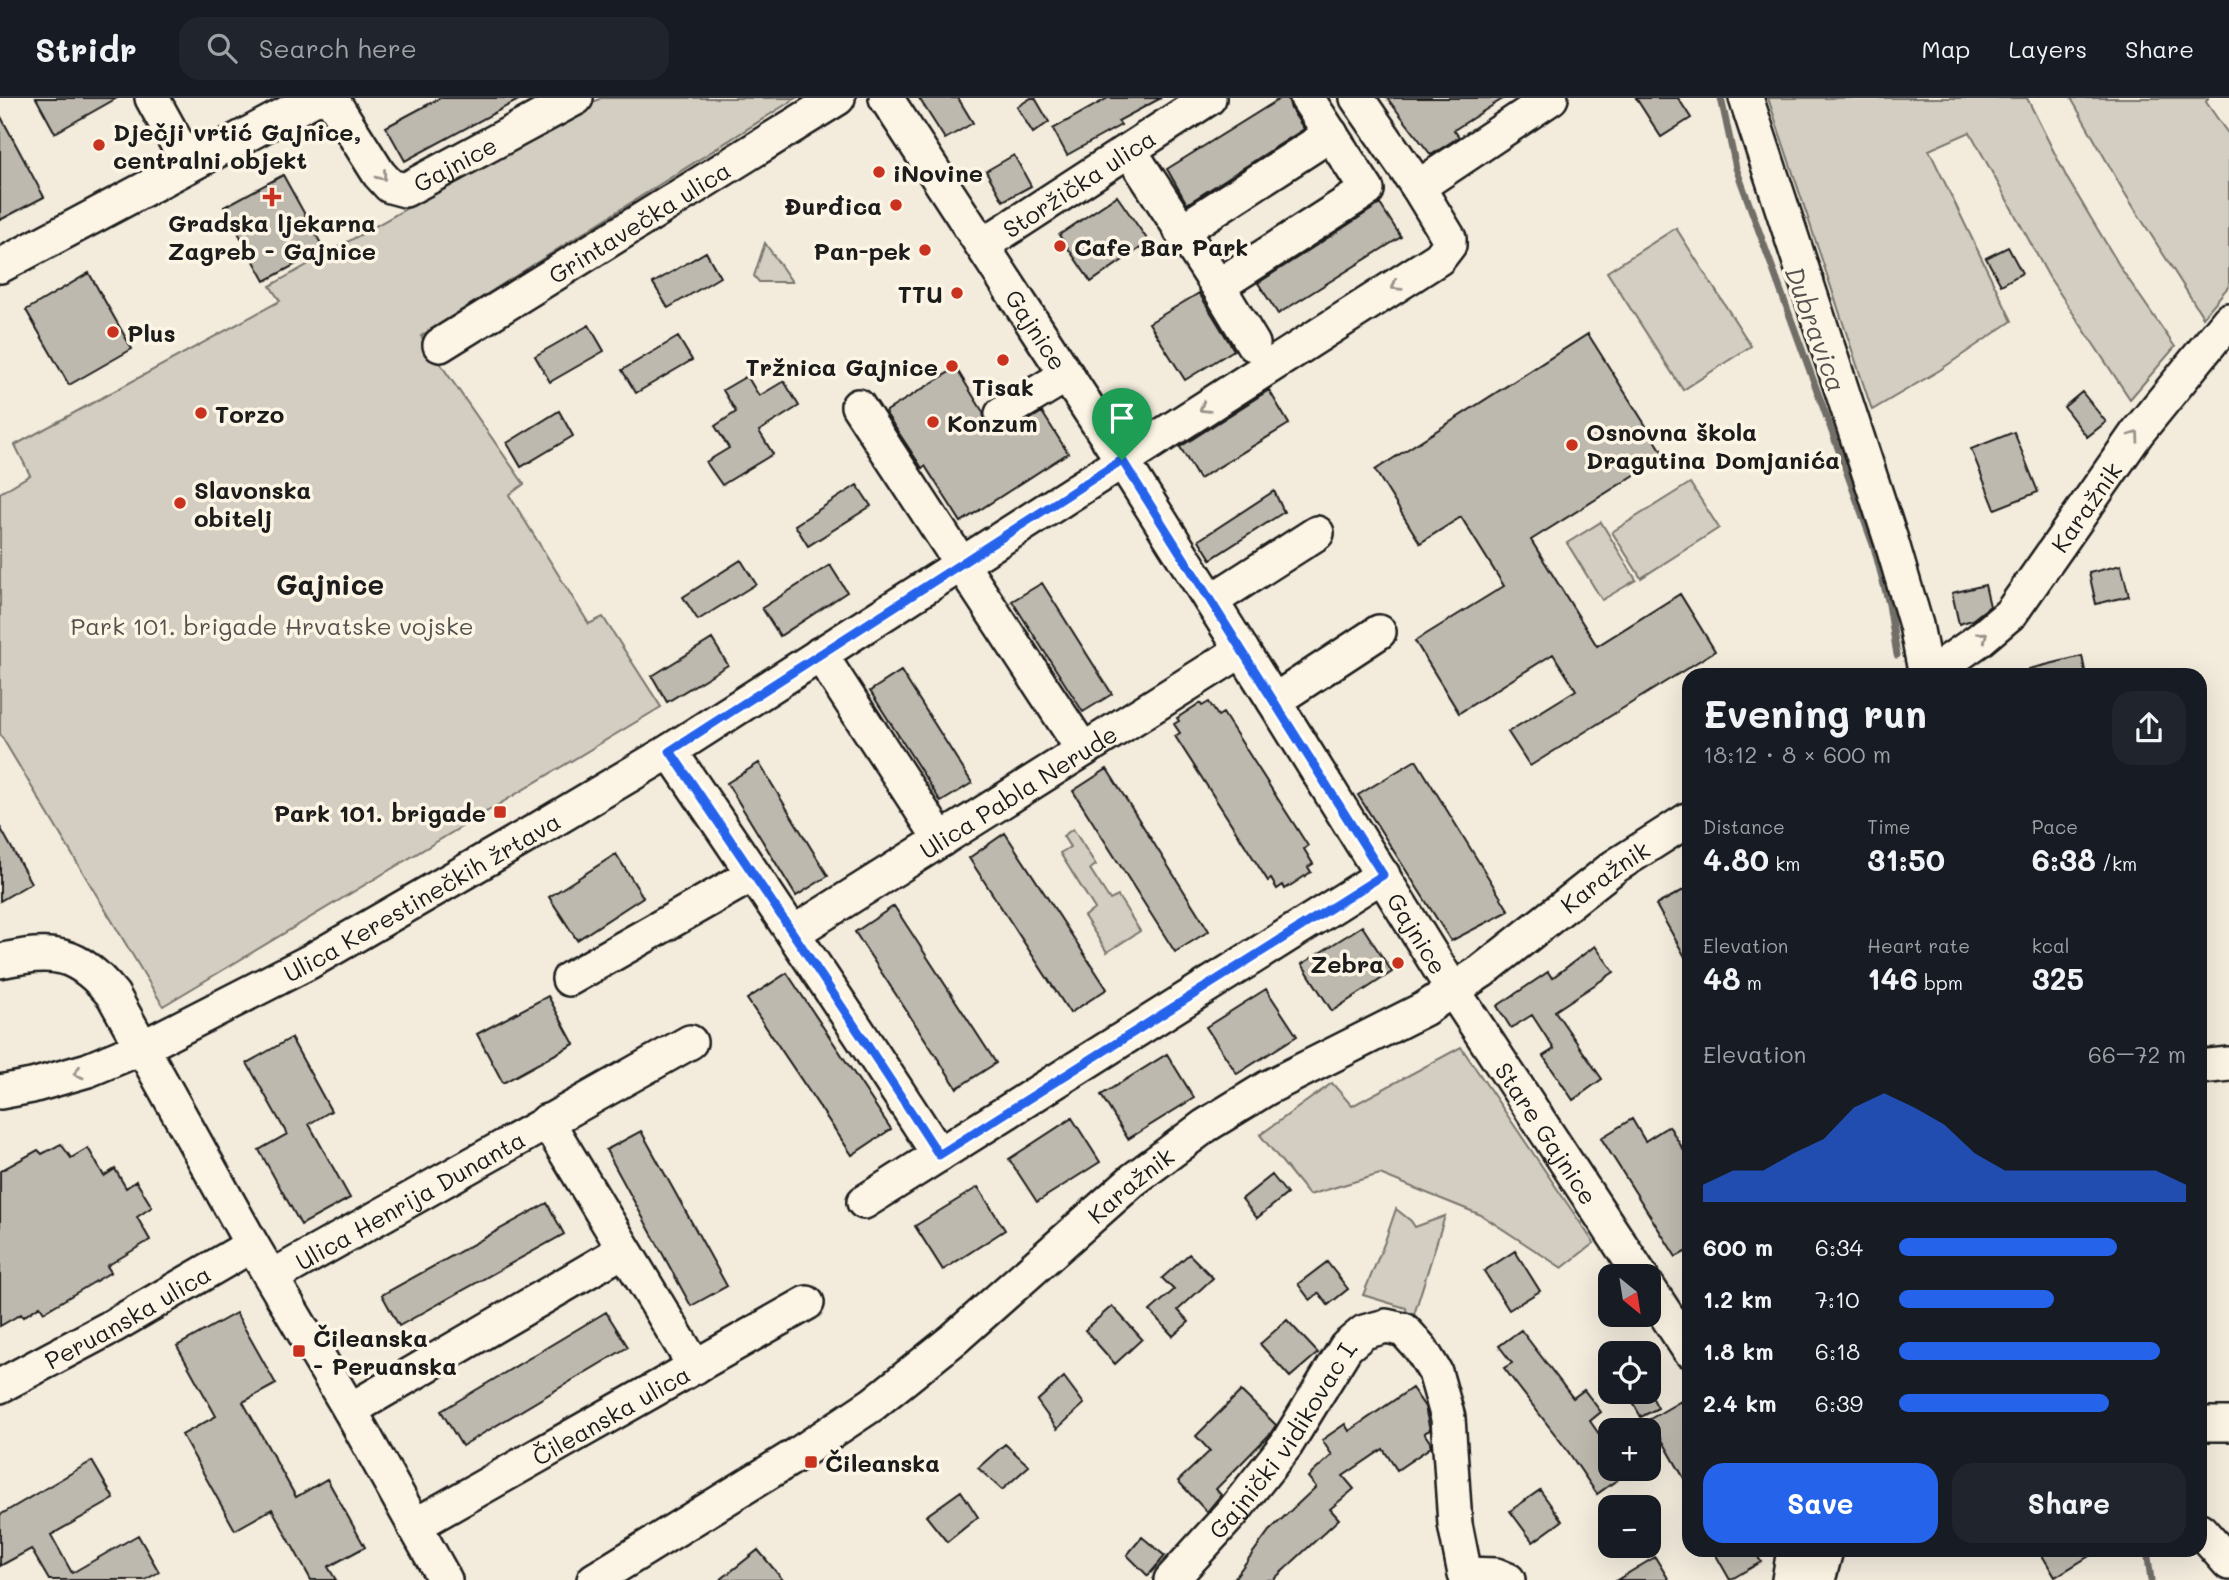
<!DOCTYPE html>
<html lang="en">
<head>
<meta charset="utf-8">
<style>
	:root { --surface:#171b24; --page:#20242c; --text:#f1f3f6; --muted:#9ea1a6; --line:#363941; --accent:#2563eb }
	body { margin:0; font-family:Mali,sans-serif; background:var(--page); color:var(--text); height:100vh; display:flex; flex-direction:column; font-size:26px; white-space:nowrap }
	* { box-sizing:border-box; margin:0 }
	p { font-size:23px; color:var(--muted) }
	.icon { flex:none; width:38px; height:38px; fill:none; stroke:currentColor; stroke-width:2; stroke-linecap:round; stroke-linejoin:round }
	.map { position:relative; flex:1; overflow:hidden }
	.details { position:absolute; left:1682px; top:570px; width:525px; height:889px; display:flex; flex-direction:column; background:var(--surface); border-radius:21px; box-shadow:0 7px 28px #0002 }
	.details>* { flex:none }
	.needle { width:46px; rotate:150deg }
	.controls { position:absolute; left:1598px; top:1166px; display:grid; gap:14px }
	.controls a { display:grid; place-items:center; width:63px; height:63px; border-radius:14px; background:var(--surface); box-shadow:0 7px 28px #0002; font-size:35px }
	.pin { position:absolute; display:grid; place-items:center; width:60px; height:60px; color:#fff; margin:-72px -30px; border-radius:50% 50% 50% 0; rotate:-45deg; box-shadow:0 0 7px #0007 }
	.pin .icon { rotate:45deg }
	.round { display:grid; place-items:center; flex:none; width:74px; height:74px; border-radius:21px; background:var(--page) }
	.head { display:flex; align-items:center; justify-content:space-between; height:119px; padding:0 21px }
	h1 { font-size:38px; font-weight:800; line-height:52px }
	.metrics { display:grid; grid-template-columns:repeat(3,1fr); gap:10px; height:119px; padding:7px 21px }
	.metrics div { display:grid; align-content:center }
	.metrics b { font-size:30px; font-weight:800 }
	.metrics small { font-size:19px; font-weight:400 }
	.metrics p { font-size:19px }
	.chart { height:196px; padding:14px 21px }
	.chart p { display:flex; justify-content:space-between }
	.chart svg { width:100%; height:126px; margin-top:7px; fill:var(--accent); opacity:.7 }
	.primary-button { display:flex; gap:14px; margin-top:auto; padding:14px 21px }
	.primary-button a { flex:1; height:80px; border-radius:21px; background:var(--accent); color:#fff; font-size:28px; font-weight:800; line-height:80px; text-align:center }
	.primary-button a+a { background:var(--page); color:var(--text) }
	ul { padding:0 21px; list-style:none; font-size:23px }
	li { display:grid; grid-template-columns:112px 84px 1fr; align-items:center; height:52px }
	li i { height:18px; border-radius:9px; background:var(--accent) }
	header { display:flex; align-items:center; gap:42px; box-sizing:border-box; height:98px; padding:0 35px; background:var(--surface); border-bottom:2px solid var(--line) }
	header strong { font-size:33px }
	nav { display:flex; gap:38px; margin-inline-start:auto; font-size:24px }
	.search { width:490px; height:63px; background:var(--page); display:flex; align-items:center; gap:18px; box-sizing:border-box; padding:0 24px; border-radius:21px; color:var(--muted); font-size:26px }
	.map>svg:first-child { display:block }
</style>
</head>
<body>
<header>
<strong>Stridr</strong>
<div class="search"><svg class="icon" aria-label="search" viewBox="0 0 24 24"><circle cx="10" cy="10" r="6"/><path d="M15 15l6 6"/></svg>Search here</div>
<nav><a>Map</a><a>Layers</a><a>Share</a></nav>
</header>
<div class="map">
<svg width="2229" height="1482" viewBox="0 0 2229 1482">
	<rect width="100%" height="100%" fill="#f3ecdd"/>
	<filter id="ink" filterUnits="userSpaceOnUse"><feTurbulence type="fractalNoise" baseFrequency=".0143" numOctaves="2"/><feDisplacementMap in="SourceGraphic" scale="14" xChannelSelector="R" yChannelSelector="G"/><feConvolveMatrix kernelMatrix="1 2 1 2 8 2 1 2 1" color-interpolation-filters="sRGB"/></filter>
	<g filter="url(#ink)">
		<!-- green -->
		<path fill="#d3cec1" stroke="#78756e" stroke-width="2" d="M601,0H796L421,238L524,386L509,397L589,526L603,519L661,609L163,908L0,636V395L30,377L15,347L280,203L270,188Z
			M1768,0H2027L2067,80L2122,172L2175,249L2130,301L2049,179L1970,34L1929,52L2012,223L1940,272L1872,312Z
			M2071,0H2208L2206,4L2229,37V188L2203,219L2124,94Z
			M1676,130L1751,248L1683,292L1607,174Z
			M765,145L792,184H759L754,178Z
			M1690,385L1719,430L1641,480L1612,434Z
			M1601,424L1636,482L1602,502L1567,445Z
			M1073,731L1096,767L1090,771L1110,802L1118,798L1140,833L1107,854L1084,818L1095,811L1060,755L1070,749L1063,738Z
			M1461,949L1594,1145L1562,1170L1481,1117L1380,1076L1309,1097L1260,1037L1332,985L1352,1008Z
			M1396,1111L1411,1123L1415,1129L1445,1118L1412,1223H1408L1406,1210L1363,1197L1384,1146Z"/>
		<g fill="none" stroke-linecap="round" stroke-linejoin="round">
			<!-- stream -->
			<path stroke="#716e68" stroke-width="7" d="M1721,0L1736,70L1874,449L1889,506L1897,557
				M2147,1452L2151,1482"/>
		</g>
		<!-- building -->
		<path fill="#beb9ae" stroke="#1c1c1c" stroke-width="2" d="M36,0H117L55,35Z
			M440,0H522L405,63L386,29Z
			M919,0H958L973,25L945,41Z
			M1031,0H1035L1049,24L1033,35L1017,9Z
			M1108,0H1161L1118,23L1121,27L1067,57L1053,31Z
			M1281,0H1288L1291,11L1304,31L1187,106L1167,71Z
			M1387,0H1504L1454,32L1459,39L1431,57Z
			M1636,0H1678L1691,20L1661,39Z
			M0,17L44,99L0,122Z
			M1014,57L1031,88L1003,103L986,73Z
			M283,77L324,151L265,183L224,109Z
			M1117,98L1149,144L1091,184L1059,137Z
			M1380,106L1401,139L1278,216L1258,185Z
			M2008,149L2022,175L2001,187L1986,160Z
			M706,154L720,179L668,210L653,185Z
			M89,175L132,251L69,287L26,212Z
			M1199,195L1234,252L1185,282L1149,225Z
			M589,227L604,253L550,284L535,258Z
			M1588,236L1665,358L1531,442L1597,548L1680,496L1715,553L1530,668L1508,634L1576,592L1553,556L1459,615L1415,543L1504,488L1461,419L1420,445L1375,372Z
			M678,239L692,262L636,295L622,272Z
			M956,270L983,314L985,325L992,332L1002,335L1011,333L1042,314L1068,355L961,424L925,368L922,370L885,314Z
			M747,278L759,298L784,283L799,308L759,333L773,356L722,387L706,364L729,350L715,328L736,314L723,292Z
			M1269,292L1289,326L1199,381L1180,349Z
			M2082,294L2106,324L2087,339L2064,309Z
			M559,313L573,338L521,369L507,345Z
			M2014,334L2038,394L1995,411L1971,351Z
			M857,387L871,408L808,448L795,427Z
			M1274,393L1284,414L1211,461L1199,442Z
			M741,462L756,486L698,522L683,499Z
			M830,467L847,494L780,538L762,510Z
			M2121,467L2129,498L2096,506L2089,475Z
			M1042,485L1112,596L1083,614L1012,503Z
			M1985,487L1990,508L1972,522L1959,526L1952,495Z
			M712,541L728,567L667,604L652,578Z
			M2082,558L2086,578H2030L2029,571Z
			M901,573L972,685L941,704L870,593Z
			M1209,604L1218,618L1223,615L1308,748L1304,751L1313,766L1308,769L1311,774L1285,791L1283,787L1277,791L1271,781L1268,783L1175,638L1180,635L1174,626L1179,623L1177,620L1200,605L1202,608Z
			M1416,662L1509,813L1451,843L1358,697Z
			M759,665L828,778L796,798L727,685Z
			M1107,671L1209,833L1175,854L1073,693Z
			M0,729L31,785L0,803Z
			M1005,735L1107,891L1070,915L969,760Z
			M616,756L643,799L577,842L549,799Z
			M1689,789V866L1656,807Z
			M894,808L996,965L957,990L855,834Z
			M1362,828L1392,874L1332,913L1302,866Z
			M1595,848L1614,874L1555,913L1602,981L1573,1002L1543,958L1554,951L1532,917L1511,930L1497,908L1548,874L1552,880Z
			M787,875L891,1031L852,1057L747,901Z
			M1266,891L1297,938L1237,976L1206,929Z
			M548,898L574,946L503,985L477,936Z
			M291,940L331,1013L309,1026L350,1100L301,1127L259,1052L287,1036L247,965Z
			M1167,956L1194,1000L1128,1041L1101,997Z
			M1072,1020L1100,1064L1037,1104L1009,1061Z
			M1632,1021L1645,1043L1669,1028L1689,1061V1152L1676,1159L1601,1040Z
			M641,1033L727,1188L691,1208L606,1052Z
			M61,1046L71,1060L88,1050L104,1078L115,1071L126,1090L136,1083L152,1109L137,1119L150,1142L107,1168L111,1174L44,1214L40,1208L23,1219L21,1216L0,1228V1073L38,1052L42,1056Z
			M1272,1077L1287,1096L1257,1120L1242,1101Z
			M978,1089L1005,1132L943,1172L915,1128Z
			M547,1105L564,1136L399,1228L382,1197Z
			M1515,1153L1540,1193L1509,1212L1484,1173Z
			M1189,1156L1213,1180L1178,1212L1189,1224L1173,1238L1150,1213L1174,1192L1162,1180Z
			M1327,1164L1348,1191L1328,1207L1319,1195L1310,1202L1298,1186Z
			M1112,1208L1142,1241L1115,1266L1085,1232Z
			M606,1214L628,1249L462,1348L441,1313Z
			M236,1215L276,1286L243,1304L296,1399L327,1381L365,1449L328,1469L336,1482H311L272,1411L235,1432L182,1337L216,1318L177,1248Z
			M1287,1222L1318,1255L1290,1279L1260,1246Z
			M1521,1232L1573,1300L1584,1292L1601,1314L1590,1323L1610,1352V1370H1634L1597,1396L1567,1352L1504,1270L1512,1265L1499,1248Z
			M1064,1279L1084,1306L1057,1331L1037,1303Z
			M1412,1290L1425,1309L1430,1332L1424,1335L1430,1344L1431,1349L1397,1372L1383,1351L1343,1378L1354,1391L1330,1411L1339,1421L1273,1482H1233L1269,1433L1316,1389L1308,1379L1332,1357L1322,1342L1345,1326L1349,1333Z
			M1241,1293L1276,1327L1270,1336L1216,1391L1221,1397L1207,1414L1178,1383L1210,1353L1196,1338Z
			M1626,1293H1649L1658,1310L1641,1319Z
			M1681,1303L1689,1317V1389L1650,1321Z
			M1005,1346L1029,1368L1002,1392L978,1370Z
			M92,1363L114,1401L51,1437L72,1475L138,1437L159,1474L145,1482H49L31,1451L0,1468V1417Z
			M1540,1392L1562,1423L1533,1444L1510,1413Z
			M961,1393L978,1419L947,1444L926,1418Z
			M1142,1439L1165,1458L1148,1478L1127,1457Z
			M758,1452L783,1482H720Z
			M1713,1452H1754L1761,1464L1730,1482Z
			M2039,1452H2099L2055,1479Z
			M1655,1459L1669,1482H1617Z"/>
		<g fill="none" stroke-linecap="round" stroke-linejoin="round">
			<defs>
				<g id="minor">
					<path d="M152,0L189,67"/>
					<path id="s1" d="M331,0L379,76L390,88L405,92L576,0"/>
					<path id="s2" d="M886,0L1122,362L1274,603L1453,892L1641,1178"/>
					<path d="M1746,0L1891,442L1916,527L1926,578"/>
					<path d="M1130,53L1218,188L1253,246"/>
					<path d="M1418,89L1551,0"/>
					<path d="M1181,133L1331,36"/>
					<path id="s3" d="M983,147L1209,0"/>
					<path d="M0,168L316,0"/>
					<path d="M1218,188L1367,92L1307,0"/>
					<path id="s4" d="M440,247L838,0"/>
					<path d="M858,308L1083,652"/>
					<path d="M1002,316L1067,277"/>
					<path d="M1211,503L1317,435"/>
					<path d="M820,556L941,742"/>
					<path id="s5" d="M1928,578L1979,542L2011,515L2137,335L2229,222"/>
					<path d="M1274,603L1379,534"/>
					<path d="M670,653C761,787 851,921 939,1057"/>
					<path id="s6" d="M793,835L1242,552"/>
					<path d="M0,863C52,851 77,853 113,897L252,1147L350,1312L445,1482"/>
					<path d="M569,881L752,777"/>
					<path d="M2200,969L2229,966"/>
					<path id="s7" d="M0,994L32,988L88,972L141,950L309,864L537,732L670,653L1439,160L1449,147V140L1418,89L1357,0"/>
					<path d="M547,1023L695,1269"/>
					<path d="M864,1104L1383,777"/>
					<path id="s8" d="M272,1179L690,944"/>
					<path d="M1648,1189L1689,1252"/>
					<path id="s9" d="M0,1288L113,1228L252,1147"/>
					<path d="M350,1312L624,1152"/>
					<path d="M2200,1326H2229"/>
					<path id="s10" d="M414,1428L807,1205"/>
					<path d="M2200,1432L2229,1465"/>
					<path d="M1465,1476L1496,1477L1508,1482"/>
					<path id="s11" d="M594,1482L798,1356L873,1306L954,1241L1133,1082L1205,1028L1267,990L1424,911L1482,873L1614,769L1689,721"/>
					<path id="s12" d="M1171,1482L1232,1415L1286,1347L1346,1249L1364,1234L1386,1228L1404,1232L1421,1251L1435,1274L1448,1320L1455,1426L1465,1476"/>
					<path d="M1789,1482L1794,1452"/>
					<path d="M1818,1482L1826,1452"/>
				</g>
			</defs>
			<!-- minor casing -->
			<use href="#minor" stroke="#1c1c1c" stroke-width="38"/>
			<!-- minor -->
			<use href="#minor" stroke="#fcf5e5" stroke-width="33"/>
		</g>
		<!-- one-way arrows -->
		<defs><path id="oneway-chevron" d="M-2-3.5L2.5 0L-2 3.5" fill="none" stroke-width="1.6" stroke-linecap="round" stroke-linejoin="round" transform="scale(1.75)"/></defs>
		<g stroke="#97938b">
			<use href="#oneway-chevron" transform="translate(382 78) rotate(51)"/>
			<use href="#oneway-chevron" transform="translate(1396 188) rotate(148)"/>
			<use href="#oneway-chevron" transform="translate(1204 310) rotate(148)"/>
			<use href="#oneway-chevron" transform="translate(2135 338) rotate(-54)"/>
			<use href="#oneway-chevron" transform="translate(1983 538) rotate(-39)"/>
			<use href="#oneway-chevron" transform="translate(78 975) rotate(163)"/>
		</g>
	</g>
	<g fill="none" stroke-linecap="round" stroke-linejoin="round" filter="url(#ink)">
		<defs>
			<path id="route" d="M1122,362L1383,777L939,1057C851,921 761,787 670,653Z"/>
		</defs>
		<!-- route casing -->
		<use href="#route" stroke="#fff" stroke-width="14"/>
		<!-- route -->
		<use href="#route" stroke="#2563eb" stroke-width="9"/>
	</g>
	<!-- markers -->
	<g fill="#c8321e" stroke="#fcf5e5" stroke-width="2.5">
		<circle cx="99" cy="47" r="7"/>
		<circle cx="879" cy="74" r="7"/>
		<path d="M268.5 88.5h7v7h7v7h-7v7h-7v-7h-7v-7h7z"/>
		<circle cx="896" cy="107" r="7"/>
		<circle cx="1060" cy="148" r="7"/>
		<circle cx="925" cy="152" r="7"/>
		<circle cx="957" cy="195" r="7"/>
		<circle cx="113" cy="234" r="7"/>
		<circle cx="1003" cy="262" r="7"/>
		<circle cx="952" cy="268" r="7"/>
		<circle cx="201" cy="315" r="7"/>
		<circle cx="933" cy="324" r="7"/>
		<circle cx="1572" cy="347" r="7"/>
		<circle cx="180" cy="405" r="7"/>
		<rect x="493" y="707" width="14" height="14" rx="3.5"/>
		<circle cx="1398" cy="865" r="7"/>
		<rect x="292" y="1246" width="14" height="14" rx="3.5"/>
		<rect x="804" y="1357" width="14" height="14" rx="3.5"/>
	</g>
	<g text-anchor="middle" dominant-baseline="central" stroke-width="7" stroke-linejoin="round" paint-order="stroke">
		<!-- poi labels -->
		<g font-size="24" font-weight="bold" fill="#1c1c1c" stroke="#fcf5e5" text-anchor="start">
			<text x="113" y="33">Dječji vrtić Gajnice,<tspan x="113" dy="28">centralni objekt</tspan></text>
			<text x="893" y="74">iNovine</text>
			<text x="882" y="107" text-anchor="end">Đurđica</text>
			<text x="272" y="124" text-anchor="middle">Gradska ljekarna<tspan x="272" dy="28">Zagreb - Gajnice</tspan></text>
			<text x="1074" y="148">Cafe Bar Park</text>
			<text x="911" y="152" text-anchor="end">Pan-pek</text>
			<text x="943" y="195" text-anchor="end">TTU</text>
			<text x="127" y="234">Plus</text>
			<text x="938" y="268" text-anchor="end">Tržnica Gajnice</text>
			<text x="1003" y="288" text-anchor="middle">Tisak</text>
			<text x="215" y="315">Torzo</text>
			<text x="947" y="324">Konzum</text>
			<text x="1586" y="333">Osnovna škola<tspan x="1586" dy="28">Dragutina Domjanića</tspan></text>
			<text x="194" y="391">Slavonska<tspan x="194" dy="28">obitelj</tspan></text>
			<text x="486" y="714" text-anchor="end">Park 101. brigade</text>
			<text x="1384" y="865" text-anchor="end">Zebra</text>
			<text x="313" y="1239">Čileanska<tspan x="313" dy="28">- Peruanska</tspan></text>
			<text x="825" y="1364">Čileanska</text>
		</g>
		<!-- street labels -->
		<g font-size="24" fill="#1c1c1c" stroke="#fcf5e5">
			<text stroke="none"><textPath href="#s1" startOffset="178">Gajnice</textPath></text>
			<text stroke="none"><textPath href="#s3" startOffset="114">Storžička ulica</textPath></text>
			<text stroke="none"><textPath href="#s4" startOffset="234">Grintavečka ulica</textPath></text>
			<text stroke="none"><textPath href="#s2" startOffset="276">Gajnice</textPath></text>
			<text stroke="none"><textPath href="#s5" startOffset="234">Karažnik</textPath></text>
			<text stroke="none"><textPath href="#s6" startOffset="266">Ulica Pabla Nerude</textPath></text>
			<text stroke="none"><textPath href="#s11" startOffset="1236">Karažnik</textPath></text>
			<text stroke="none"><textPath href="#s7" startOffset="467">Ulica Kerestinečkih žrtava</textPath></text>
			<text stroke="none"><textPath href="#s2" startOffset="990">Gajnice</textPath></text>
			<text stroke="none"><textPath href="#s2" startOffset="1228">Stare Gajnice</textPath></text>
			<text stroke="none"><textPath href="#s11" startOffset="668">Karažnik</textPath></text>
			<text stroke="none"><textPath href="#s8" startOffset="158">Ulica Henrija Dunanta</textPath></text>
			<text stroke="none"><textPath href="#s9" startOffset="145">Peruanska ulica</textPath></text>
			<text stroke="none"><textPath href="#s10" startOffset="226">Čileanska ulica</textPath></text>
			<text stroke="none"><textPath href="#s12" startOffset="182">Gajnički vidikovac I.</textPath></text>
		</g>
		<!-- park labels -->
		<g font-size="24" fill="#53514e" stroke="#fcf5e5">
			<text x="272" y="527">Park 101. brigade Hrvatske vojske</text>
		</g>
		<!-- water labels -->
		<g font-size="26" font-style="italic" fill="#55534f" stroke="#fcf5e5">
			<text transform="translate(1816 231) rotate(70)">Dubravica</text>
		</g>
		<!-- quarter labels -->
		<g font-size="28" font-weight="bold" fill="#1c1c1c" stroke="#fcf5e5">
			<text x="330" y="486">Gajnice</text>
		</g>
	</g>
</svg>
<div class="controls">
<a><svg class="needle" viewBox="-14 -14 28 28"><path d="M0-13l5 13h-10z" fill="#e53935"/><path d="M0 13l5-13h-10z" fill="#9ea1a6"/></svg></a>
<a><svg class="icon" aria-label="locate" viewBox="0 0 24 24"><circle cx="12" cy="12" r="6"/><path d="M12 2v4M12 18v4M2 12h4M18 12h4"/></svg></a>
<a>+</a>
<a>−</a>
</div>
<div class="pin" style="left:1122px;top:362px;background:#1e9e55"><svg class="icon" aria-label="arrive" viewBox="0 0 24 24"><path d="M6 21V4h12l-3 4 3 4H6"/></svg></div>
<section class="details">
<div class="head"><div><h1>Evening run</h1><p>18:12 · 8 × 600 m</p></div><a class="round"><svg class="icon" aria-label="share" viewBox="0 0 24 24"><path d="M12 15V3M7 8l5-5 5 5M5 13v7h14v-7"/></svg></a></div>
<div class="metrics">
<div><p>Distance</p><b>4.80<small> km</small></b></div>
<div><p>Time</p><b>31:50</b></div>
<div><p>Pace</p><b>6:38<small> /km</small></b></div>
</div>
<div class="metrics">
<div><p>Elevation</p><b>48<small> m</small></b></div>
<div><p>Heart rate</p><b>146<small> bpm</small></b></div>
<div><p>kcal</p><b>325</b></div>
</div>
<div class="chart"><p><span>Elevation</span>66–72 m</p>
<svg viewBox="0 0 160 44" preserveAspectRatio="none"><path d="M0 44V38L10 33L20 33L30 27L40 22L50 11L60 6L70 11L80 17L90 27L100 33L110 33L120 33L130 33L140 33L150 33L160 38V44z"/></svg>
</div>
<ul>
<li><b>600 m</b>6:34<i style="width:76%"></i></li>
<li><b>1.2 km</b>7:10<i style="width:54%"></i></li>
<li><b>1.8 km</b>6:18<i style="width:91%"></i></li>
<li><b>2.4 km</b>6:39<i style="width:73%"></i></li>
</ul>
<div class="primary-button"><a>Save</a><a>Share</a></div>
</section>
</div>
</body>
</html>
